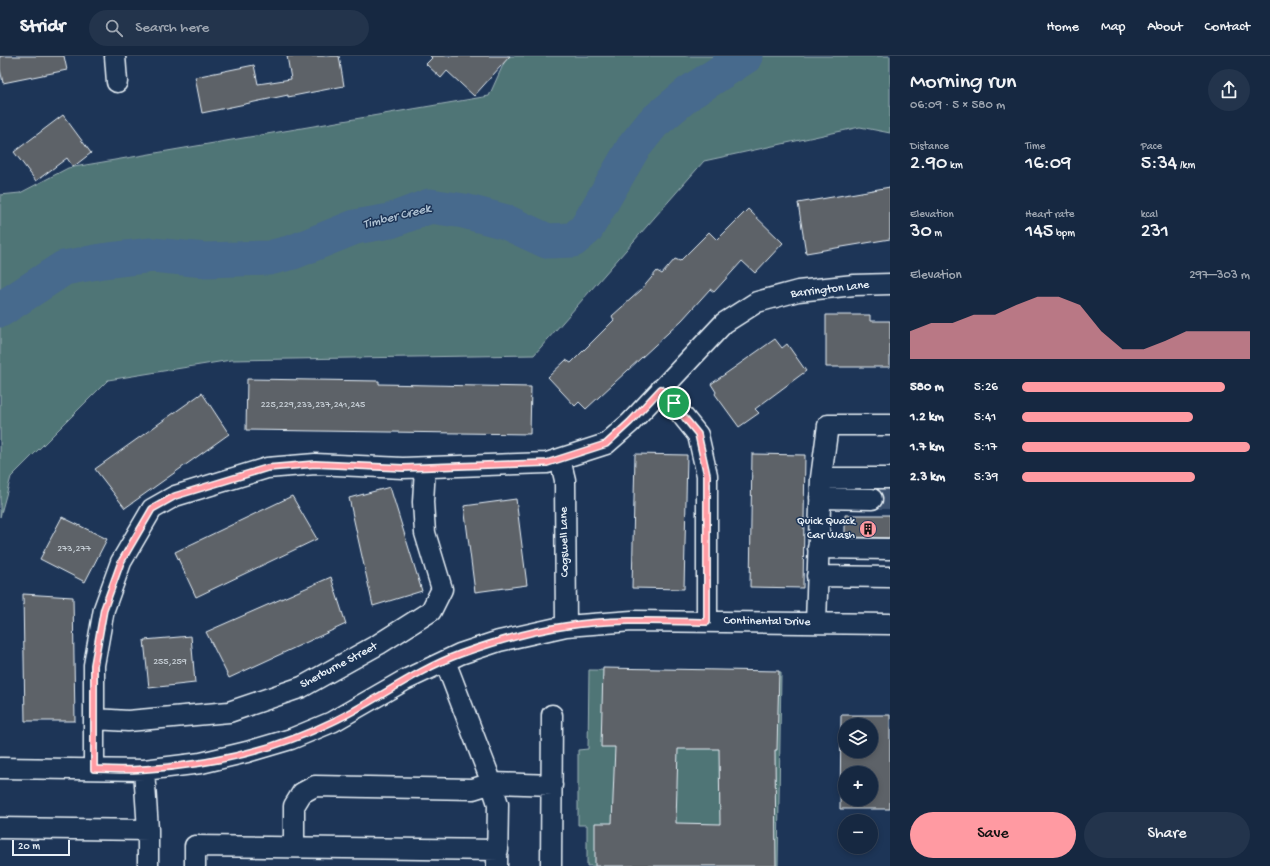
<!DOCTYPE html>
<html lang="en">
<head>
<meta charset="utf-8">
<style>
	:root { --surface:#162841; --page:#23344c; --text:#f1f3f6; --muted:#9ea6b1; --line:#35445a; --accent:#ff9aa2 }
	body { margin:0; font-family:"Gochi Hand",sans-serif; background:var(--page); color:var(--text); height:100vh; display:flex; flex-direction:column; font-size:15px; white-space:nowrap }
	* { box-sizing:border-box; margin:0 }
	p { font-size:13px; color:var(--muted) }
	.icon { flex:none; width:22px; height:22px; fill:none; stroke:currentColor; stroke-width:2; stroke-linecap:round; stroke-linejoin:round }
	.map { position:relative; flex:1; overflow:hidden }
	.sheet { display:flex; flex-direction:column; background:var(--surface); width:380px }
	.sheet>* { flex:none }
	.fabs { position:absolute; left:838px; top:662px; display:grid; gap:8px }
	.fabs a { display:grid; place-items:center; width:40px; height:40px; border-radius:50%; background:var(--surface); box-shadow:0 2px 6px #0003,0 0 0 1px var(--line); font-size:20px }
	.scale { position:absolute; left:12px; bottom:10px; width:58px; box-sizing:border-box; padding-left:4px; border:2px solid #e8f1f8; border-top:0; font-size:11px; line-height:14px; white-space:nowrap; color:#e8f1f8; -webkit-text-stroke:3px #1d3557; paint-order:stroke }
	.pin { position:absolute; display:grid; place-items:center; width:34px; height:34px; color:#fff; margin:-17px; border:2px solid #fff; border-radius:50%; box-shadow:0 1px 4px #0007 }
	.round { display:grid; place-items:center; flex:none; width:42px; height:42px; border-radius:21px; background:var(--page) }
	.headline { display:flex; align-items:center; justify-content:space-between; height:68px; padding:0 20px }
	h1 { font-size:22px; font-weight:600; line-height:30px }
	.metrics { display:grid; grid-template-columns:repeat(3,1fr); gap:6px; height:68px; padding:4px 20px }
	.metrics div { display:grid; align-content:center }
	.metrics b { font-size:20px; font-weight:600 }
	.metrics small { font-size:11px; font-weight:400 }
	.metrics p { font-size:11px }
	.chart { height:112px; padding:8px 20px }
	.chart p { display:flex; justify-content:space-between }
	.chart svg { width:100%; height:72px; margin-top:4px; fill:var(--accent); opacity:.7 }
	.button { display:flex; gap:8px; margin-top:auto; padding:8px 20px }
	.button a { flex:1; height:46px; border-radius:24px; background:var(--accent); color:#111; font-size:16px; font-weight:600; line-height:46px; text-align:center }
	.button a+a { background:var(--page); color:var(--text) }
	ul { padding:0 20px; list-style:none; font-size:13px }
	li { display:grid; grid-template-columns:64px 48px 1fr; align-items:center; height:30px }
	li i { height:10px; border-radius:5px; background:var(--accent) }
	header { display:flex; align-items:center; gap:24px; box-sizing:border-box; height:56px; padding:0 20px; background:var(--surface); border-bottom:1px solid var(--line) }
	header strong { font-size:19px }
	nav { display:flex; gap:22px; margin-inline-start:auto; font-size:14px }
	.search { width:280px; height:36px; background:var(--page); display:flex; align-items:center; gap:10px; box-sizing:border-box; padding:0 14px; border-radius:22px; color:var(--muted); font-size:15px }
	main { display:flex; flex:1; min-height:0 }
	.map>svg:first-child { display:block }
</style>
</head>
<body>
<header>
<strong>Stridr</strong>
<div class="search"><svg class="icon" aria-label="search" viewBox="0 0 24 24"><circle cx="10" cy="10" r="6"/><path d="M15 15l6 6"/></svg>Search here</div>
<nav><a>Home</a><a>Map</a><a>About</a><a>Contact</a></nav>
</header>
<main>
<div class="map">
<svg width="890" height="810" viewBox="0 0 890 810">
	<rect width="100%" height="100%" fill="#1d3557"/>
	<filter id="ink" filterUnits="userSpaceOnUse"><feTurbulence type="fractalNoise" baseFrequency=".025" numOctaves="2"/><feDisplacementMap in="SourceGraphic" scale="8" xChannelSelector="R" yChannelSelector="G"/><feConvolveMatrix kernelMatrix="1 2 1 2 8 2 1 2 1" color-interpolation-filters="sRGB"/></filter>
	<g filter="url(#ink)">
		<!-- green -->
		<path fill="#507476" stroke="#9cb2b7" d="M507,0H890V77L860,71L704,105L534,299L231,304L108,324L11,421L0,461V139L20,137L68,112L489,40Z
			M589,614L781,616L778,810H587V769H578V694L588,693Z"/>
		<g fill="none" stroke-linecap="round" stroke-linejoin="round">
			<!-- river -->
			<path stroke="#466a8d" stroke-width="35" d="M0,254L64,212L102,205L152,199L205,204L269,202L293,196L355,171L390,165L430,150L464,155L506,166L547,185L573,184L586,173L633,92L653,67L689,37L746,0"/>
		</g>
		<!-- building -->
		<path fill="#5d6268" stroke="#e8f1f8" fill-rule="evenodd" d="M0,0H64L67,14L3,27L0,13Z
			M287,0H339L344,30L288,41V39L202,57L195,21L254,9L258,28L291,23Z
			M430,0H510L474,40L447,15L441,22L426,8L432,2Z
			M63,59L91,97L73,111L67,102L36,125L14,96Z
			M890,131V183L806,197L798,147Z
			M748,153L783,187L755,217L742,205L714,236L710,233L682,264L586,353L579,346L575,350L548,321L566,304L571,307L614,264L612,260L641,234L657,215L662,218L675,203L680,205L709,176L717,184Z
			M826,259H870V265H890V311H826Z
			M775,283L782,292L787,288L806,315L755,353L759,357L739,371L715,338L716,336L711,328Z
			M247,323L379,325V328L531,331L530,378L246,374Z
			M202,337L229,378L125,452L95,413Z
			M635,398L687,399L684,533L632,532Z
			M752,398L805,399L803,532L750,531Z
			M390,431L422,535L373,550L349,442Z
			M292,440L317,483L196,541L175,496Z
			M516,443L527,529L475,536L464,450Z
			M845,459H890V482L845,481Z
			M62,461L107,483L85,526L40,503Z
			M331,521L346,568L229,622L206,576Z
			M23,538L73,541L75,665H25Z
			M191,580L195,627L149,632L144,584Z
			M603,612L779,615L777,694H775L776,810H595V767H612L615,691H601ZM678,693H719L720,768L676,767Z
			M841,659H890V753H840ZM845,669H871V695H845ZM845,717H871V743H845Z"/>
		<g fill="none" stroke-linecap="round" stroke-linejoin="round">
			<!-- minor-tunnel -->
			<path stroke="#3b516f" stroke-width="20" stroke-dasharray="20 10" stroke-linecap="butt" d="M872,443H890"/>
			<defs>
				<path id="minor" d="M115,0L117,26
					M661,333L698,379L707,419V566
					M560,403L565,424L566,570
					M821,422L828,369H890
					M820,442L872,443
					M818,492L890,493
					M817,520L890,521
					M816,567L821,422H890
					M445,605L488,717L498,748L497,810
					M95,663L128,665L229,656L302,631L379,588L431,555L442,533L425,477L423,446L425,412
					M0,712L144,714L201,707L247,696L291,683L332,666L405,624L460,598L499,585L566,570L632,565L890,568
					M94,713V609L104,553L121,506L152,453L175,440L267,412L315,408L403,412L547,407L606,388L630,367L724,267L757,246L798,235L854,229L890,228
					M0,772L148,774L144,714
					M294,791V750L302,737L315,730L473,733L492,727L552,729
					M148,810V774
					M195,810V790L498,794
					M551,810L552,659"/>
			</defs>
			<!-- minor casing -->
			<use href="#minor" stroke="#e8f1f8" stroke-width="23"/>
			<!-- minor -->
			<use href="#minor" stroke="#1d3557" stroke-width="20"/>
		</g>
	</g>
	<g fill="none" stroke-linecap="round" stroke-linejoin="round" filter="url(#ink)">
		<defs>
			<path id="route" d="M661,333L698,378L707,419V566C660,565 612,563 566,570C530,575 494,586 460,598C414,615 376,645 332,666C275,694 209,709 146,713C129,715 111,713 94,713V609L104,553L121,506L152,453L175,440L267,412L315,408L403,412L547,407L606,388L630,366Z"/>
		</defs>
		<!-- route casing -->
		<use href="#route" stroke="#fff" stroke-width="8"/>
		<!-- route -->
		<use href="#route" stroke="#ff9aa2" stroke-width="5"/>
	</g>
	<!-- icons -->
	<defs>
		<symbol id="building-disc" viewBox="-11 -11 22 22"><circle r="9.5" fill="#ff9aa2" stroke="#1d3557"/><path d="M-4-6H4V6H1V3H-1V6H-4ZM-2.5-4.3h1.7v1.8h-1.7ZM.8-4.3h1.7v1.8H.8ZM-2.5-1h1.7V.8h-1.7ZM.8-1h1.7V.8H.8Z" fill="#111"/></symbol>
	</defs>
	<g fill-rule="evenodd">
		<use href="#building-disc" x="858" y="463" width="20" height="20"/>
	</g>
	<g text-anchor="middle" dominant-baseline="central" stroke-width="3" stroke-linejoin="round" paint-order="stroke">
		<!-- number labels -->
		<g font-size="10" fill="#c5cdd4">
			<text x="313" y="349">225,229,233,237,241,245</text>
			<text x="74" y="493">273,277</text>
			<text x="170" y="606">255,259</text>
		</g>
		<!-- street labels -->
		<g font-size="12" fill="#e8f1f8" stroke="#1d3557">
			<text transform="translate(830 234) rotate(-7)">Barrington Lane</text>
			<text transform="translate(565 486) rotate(-91)">Cogswell Lane</text>
			<text transform="translate(767 566) rotate(1)">Continental Drive</text>
			<text transform="translate(339 610) rotate(-28)">Sherburne Street</text>
		</g>
		<!-- poi labels -->
		<g font-size="12" fill="#e8f1f8" stroke="#1d3557" text-anchor="end">
			<text x="855" y="466">Quick Quack<tspan x="855" dy="14">Car Wash</tspan></text>
		</g>
		<!-- water labels -->
		<g font-size="13" font-style="italic" fill="#afc2d3" stroke="#1d3557">
			<text transform="translate(397 161) rotate(-14)">Timber Creek</text>
		</g>
	</g>
</svg>
<div class="fabs">
<a><svg class="icon" aria-label="layers" viewBox="0 0 24 24"><path d="M12 4l9 5-9 5-9-5zM3 14l9 5 9-5"/></svg></a>
<a>+</a>
<a>−</a>
</div>
<div class="scale">20 m</div>
<div class="pin" style="left:674px;top:347px;background:#1e9e55"><svg class="icon" aria-label="arrive" viewBox="0 0 24 24"><path d="M6 21V4h12l-3 4 3 4H6"/></svg></div>
</div>
<section class="sheet">
<div class="headline"><div><h1>Morning run</h1><p>06:09 · 5 × 580 m</p></div><a class="round"><svg class="icon" aria-label="share" viewBox="0 0 24 24"><path d="M12 15V3M7 8l5-5 5 5M5 13v7h14v-7"/></svg></a></div>
<div class="metrics">
<div><p>Distance</p><b>2.90<small> km</small></b></div>
<div><p>Time</p><b>16:09</b></div>
<div><p>Pace</p><b>5:34<small> /km</small></b></div>
</div>
<div class="metrics">
<div><p>Elevation</p><b>30<small> m</small></b></div>
<div><p>Heart rate</p><b>145<small> bpm</small></b></div>
<div><p>kcal</p><b>231</b></div>
</div>
<div class="chart"><p><span>Elevation</span>297–303 m</p>
<svg viewBox="0 0 160 44" preserveAspectRatio="none"><path d="M0 44V27L10 22L20 22L30 17L40 17L50 11L60 6L70 6L80 11L90 27L100 38L110 38L120 33L130 27L140 27L150 27L160 27V44z"/></svg>
</div>
<ul>
<li><b>580 m</b>5:26<i style="width:89%"></i></li>
<li><b>1.2 km</b>5:41<i style="width:75%"></i></li>
<li><b>1.7 km</b>5:17<i style="width:100%"></i></li>
<li><b>2.3 km</b>5:39<i style="width:76%"></i></li>
</ul>
<div class="button"><a>Save</a><a>Share</a></div>
</section>
</main>
</body>
</html>
